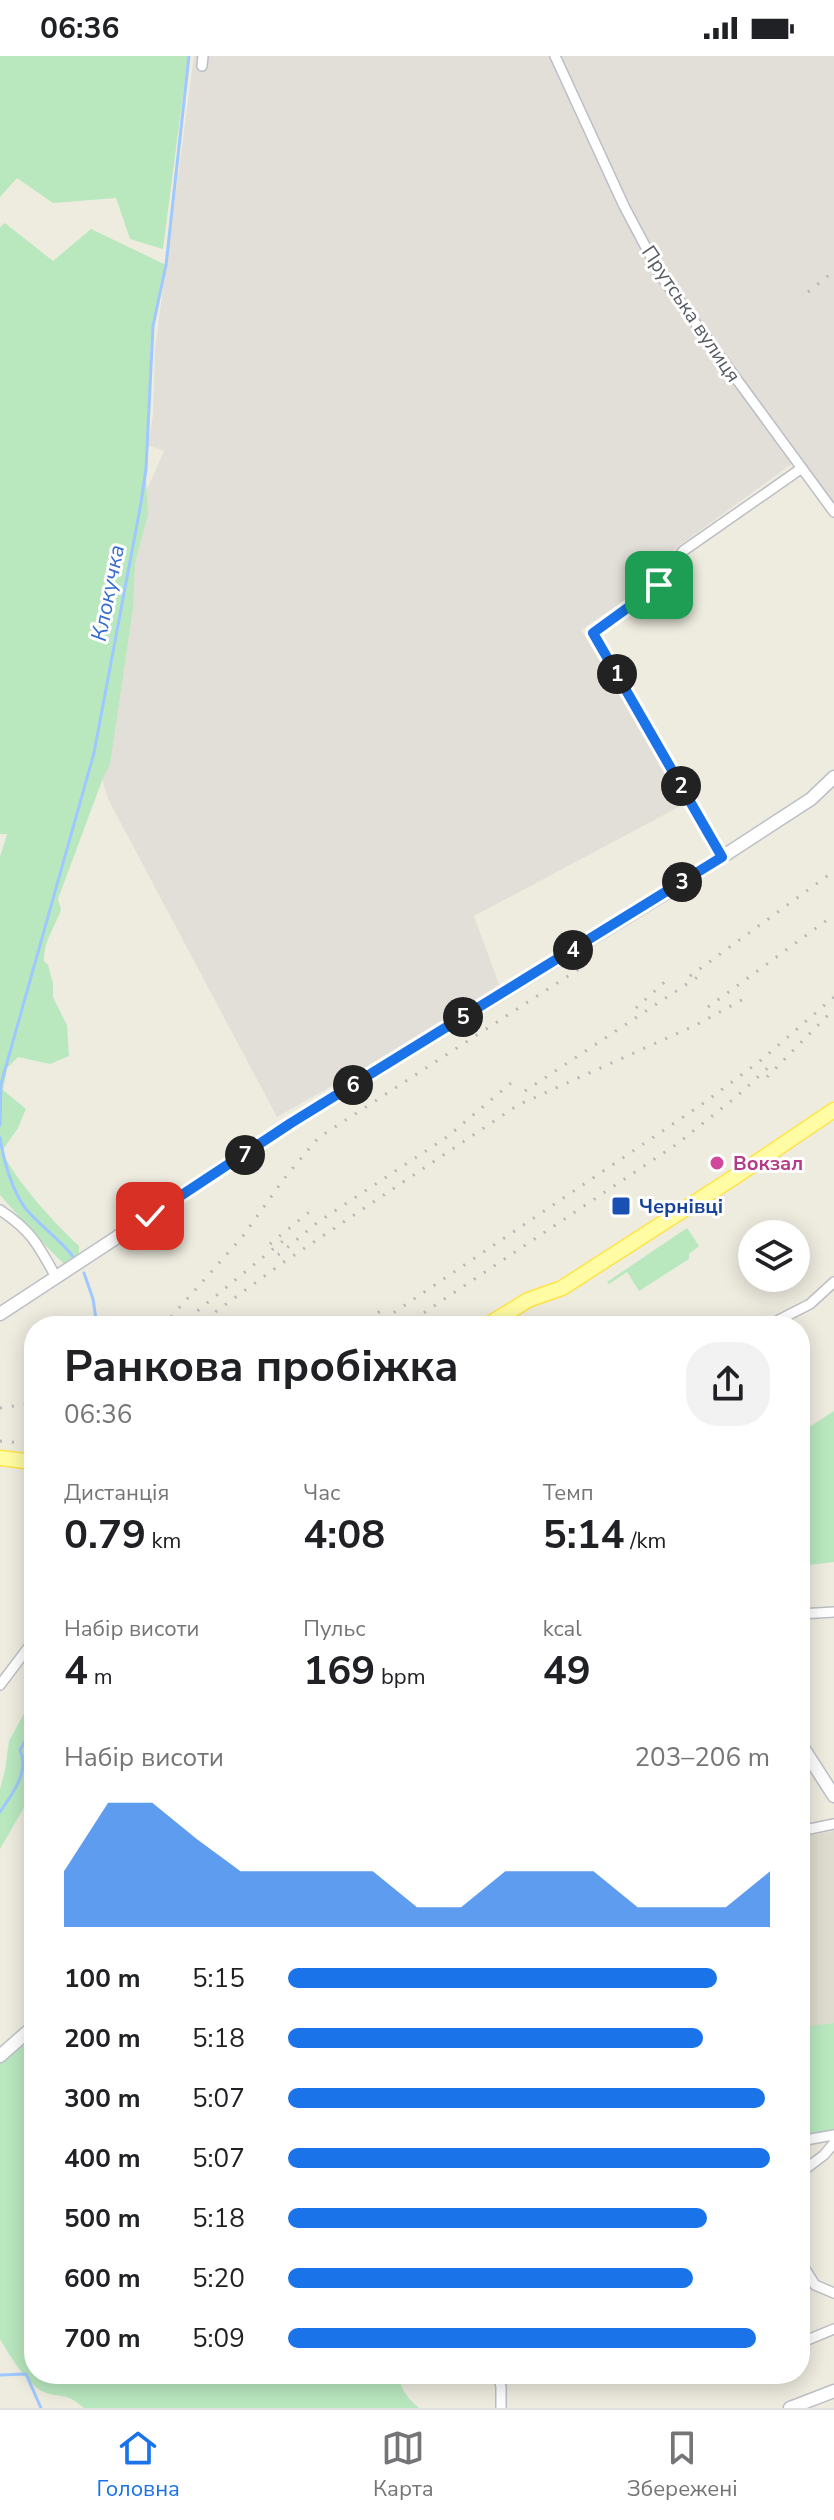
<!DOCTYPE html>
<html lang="uk">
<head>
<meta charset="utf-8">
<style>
	:root { --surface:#fff; --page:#f2f2f2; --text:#202124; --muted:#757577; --line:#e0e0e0; --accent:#1a73e8 }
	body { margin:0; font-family:"Nunito Sans",sans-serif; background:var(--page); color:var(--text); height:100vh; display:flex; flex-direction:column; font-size:30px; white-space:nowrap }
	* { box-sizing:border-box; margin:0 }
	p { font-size:26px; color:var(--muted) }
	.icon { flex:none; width:44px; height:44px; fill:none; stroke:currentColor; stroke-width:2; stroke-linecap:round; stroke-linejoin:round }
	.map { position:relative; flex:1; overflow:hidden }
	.drawer { position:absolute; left:24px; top:1260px; width:786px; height:1068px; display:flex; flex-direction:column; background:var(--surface); border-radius:32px; box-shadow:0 4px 20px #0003 }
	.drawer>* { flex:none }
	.buttons { position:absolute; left:738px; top:1164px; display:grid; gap:16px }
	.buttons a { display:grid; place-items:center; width:72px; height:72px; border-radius:50%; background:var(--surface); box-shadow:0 4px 20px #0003; font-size:40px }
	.pin { position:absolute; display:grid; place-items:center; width:68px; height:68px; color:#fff; margin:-34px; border-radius:16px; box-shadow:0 4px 12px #0006 }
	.km { position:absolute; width:40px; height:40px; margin:-20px; border-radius:50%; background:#222; color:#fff; font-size:22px; line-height:40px; text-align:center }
	.round { display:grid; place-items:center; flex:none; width:84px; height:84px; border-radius:32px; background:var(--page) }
	.head { display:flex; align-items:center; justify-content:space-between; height:136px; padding:0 40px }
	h1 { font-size:44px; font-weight:700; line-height:60px }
	.figures { display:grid; grid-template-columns:repeat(3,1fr); gap:12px; height:136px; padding:8px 40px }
	.figures div { display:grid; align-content:center }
	.figures b { font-size:40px; font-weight:700 }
	.figures small { font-size:22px; font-weight:400 }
	.figures p { font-size:22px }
	.chart { height:224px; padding:16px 40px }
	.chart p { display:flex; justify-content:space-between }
	.chart svg { width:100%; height:144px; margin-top:8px; fill:var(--accent); opacity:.7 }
	ul { padding:0 40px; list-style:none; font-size:26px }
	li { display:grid; grid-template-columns:128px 96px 1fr; align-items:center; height:60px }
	li i { height:20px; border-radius:10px; background:var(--accent) }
	.status { display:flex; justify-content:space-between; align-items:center; height:56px; padding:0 40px; background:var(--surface); direction:ltr }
	.status svg { height:22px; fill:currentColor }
	.dock { display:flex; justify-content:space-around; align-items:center; height:112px; border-top:2px solid var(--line); background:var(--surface); font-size:22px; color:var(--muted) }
	.dock a { display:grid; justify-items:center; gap:4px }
	.dock .current { color:var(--accent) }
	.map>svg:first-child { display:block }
</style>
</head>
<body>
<div class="status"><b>06:36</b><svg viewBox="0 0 49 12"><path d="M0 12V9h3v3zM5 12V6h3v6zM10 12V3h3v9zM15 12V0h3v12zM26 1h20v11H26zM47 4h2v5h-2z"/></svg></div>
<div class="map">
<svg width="834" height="2352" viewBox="0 0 834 2352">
	<rect width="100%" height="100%" fill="#eeecdf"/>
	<!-- industrial -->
	<path fill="#e1dfd7" d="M194,0H551L658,222L793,407L673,494L650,527L581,574L688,746L474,860L501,934L277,1061L108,743L94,697L141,447L164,395L148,389L153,359L155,293Z
		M558,0H834V449L764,357L665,218L639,170Z"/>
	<!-- education -->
	<path fill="#dddcce" d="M834,1775V2075L817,2077L800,1956V1949L803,1948L800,1920V1781Z"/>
	<!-- green -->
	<path fill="#b9e8bf" d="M0,0H188L163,193L130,183L116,142L53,147L17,122L0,141Z
		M5,167L53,205L91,173L166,209L151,284L146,424L148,458L135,507L133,552L110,708L103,722L58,843L61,854C55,871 43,886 44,905L48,909L53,927V941L67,969L69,1000L50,1008L18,1001L7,1012L3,1034L26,1053L18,1072L2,1095C14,1123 56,1169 79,1190V1197L64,1208L39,1183L0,1139V801L7,778H0V171Z
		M687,1172L699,1190L689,1198V1203L639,1235L627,1216L609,1228L607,1226Z
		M834,1355V1506L800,1510V1377Z
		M34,1639L33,1726L29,1743L0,1793V1733L5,1714L9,1685Z
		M800,1956L802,1971L834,1967V2075L800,2079Z
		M20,1988L34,1995V2318H399C399,2332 409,2344 419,2352H84C63,2334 64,2344 44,2336C29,2331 8,2297 0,2283V2006Z"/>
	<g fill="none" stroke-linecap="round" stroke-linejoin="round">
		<!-- stream -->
		<path stroke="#9ec8ff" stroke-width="3" d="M0,1069L1,1028L94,697L141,447L146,413L153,270L166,209L189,0
			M0,1081C3,1103 12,1135 26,1153C41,1171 61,1184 75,1203
			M84,1217L93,1243L97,1270
			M0,1756C12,1738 30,1716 20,1694L34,1670
			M0,2319L26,2318L41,2352"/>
		<defs>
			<path id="street" d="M555,0L624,150L661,220L834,456
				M202,10L203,0
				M722,801L593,577L659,529L683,495L802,412
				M0,1154C32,1175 38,1189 56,1221
				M767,1270L810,1248L834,1226
				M800,1558L834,1556
				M0,1629L34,1584
				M800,1775L834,1768
				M800,2085L834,2079
				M800,2117L824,2099L834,2087
				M800,2205L815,2229L834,2237
				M800,2287L834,2273
				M498,2318L501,2331V2352"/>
			<path id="secondary" d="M0,1258L291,1067L682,827L811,743L834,721
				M800,1687L834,1740
				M0,2000L34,1970
				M790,2352L834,2335"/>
			<path id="primary" d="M486,1270L528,1244L562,1232L736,1120L834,1054
				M0,1402L34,1406"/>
		</defs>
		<!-- street casing -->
		<use href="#street" stroke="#bdbec5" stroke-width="12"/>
		<!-- secondary casing -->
		<use href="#secondary" stroke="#bcbfc7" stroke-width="15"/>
		<!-- primary casing -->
		<use href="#primary" stroke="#ffe347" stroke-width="17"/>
		<!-- street -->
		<use href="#street" stroke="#fff" stroke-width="9"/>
		<!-- secondary -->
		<use href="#secondary" stroke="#fff" stroke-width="12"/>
		<!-- primary -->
		<use href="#primary" stroke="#fffca3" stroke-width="14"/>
		<!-- rail -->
		<path stroke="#b6b7b7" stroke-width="3" stroke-dasharray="2 10" stroke-linecap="butt" d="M808,236L834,215
			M690,920L834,815
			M708,951L834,859
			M636,952L669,922
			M767,1021L834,953
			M525,1035L702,918
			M270,1188L314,1152
			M278,1199L318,1166L447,1081L517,1022
			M163,1270L243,1180L283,1124L318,1082L585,909
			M179,1270L284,1184
			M196,1270L281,1208L518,1049L696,969L749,940
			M358,1270L382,1254
			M374,1270L701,1049L760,1005L834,941
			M404,1270L677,1088L736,1041L772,1008
			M0,1352L34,1347
			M0,1385L34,1388"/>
	</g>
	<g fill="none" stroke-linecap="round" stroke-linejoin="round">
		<defs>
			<path id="route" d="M150,1160L291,1067L722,801L593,577L659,529"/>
		</defs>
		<!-- route casing -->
		<use href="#route" stroke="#fff" stroke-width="16"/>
		<!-- route -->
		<use href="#route" stroke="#1a73e8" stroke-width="10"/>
	</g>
	<!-- markers -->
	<circle fill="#d1479c" stroke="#fff" stroke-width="3" cx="717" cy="1107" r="8"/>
	<rect fill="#1a4fb4" stroke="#fff" stroke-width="3" x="611" y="1140" width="20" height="20" rx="4"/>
	<g text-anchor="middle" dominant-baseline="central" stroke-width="6" stroke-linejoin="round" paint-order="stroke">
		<!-- street labels -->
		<g font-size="20" fill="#585c62" stroke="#fff">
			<text transform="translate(691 258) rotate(56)">Прутська вулиця</text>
		</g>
		<!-- hotel labels -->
		<g font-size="20" font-weight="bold" fill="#b23c85" stroke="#fff" text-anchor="start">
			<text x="733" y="1107">Вокзал</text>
		</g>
		<!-- transit labels -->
		<g font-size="20" font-weight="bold" fill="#164399" stroke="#fff" text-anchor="start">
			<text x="639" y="1150">Чернівці</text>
		</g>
		<!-- water labels -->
		<g font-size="22" font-style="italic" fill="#356cce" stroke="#fff">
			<text transform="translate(108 537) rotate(-79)">Клокучка</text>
		</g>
	</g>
</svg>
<div class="buttons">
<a><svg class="icon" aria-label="layers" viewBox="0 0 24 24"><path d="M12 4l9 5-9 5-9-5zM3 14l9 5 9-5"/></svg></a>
</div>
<div class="pin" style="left:659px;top:529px;background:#1e9e55"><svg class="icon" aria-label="arrive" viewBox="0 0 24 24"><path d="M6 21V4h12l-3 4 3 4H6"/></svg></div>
<div class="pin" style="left:150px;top:1160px;background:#d93025"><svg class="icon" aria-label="check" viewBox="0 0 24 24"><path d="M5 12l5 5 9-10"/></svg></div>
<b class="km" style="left:617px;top:618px">1</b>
<b class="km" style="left:681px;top:730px">2</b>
<b class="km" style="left:682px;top:826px">3</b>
<b class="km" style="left:573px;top:894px">4</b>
<b class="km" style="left:463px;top:961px">5</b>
<b class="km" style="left:353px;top:1029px">6</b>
<b class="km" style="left:245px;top:1099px">7</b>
<section class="drawer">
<div class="head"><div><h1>Ранкова пробіжка</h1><p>06:36</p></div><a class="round"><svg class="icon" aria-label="share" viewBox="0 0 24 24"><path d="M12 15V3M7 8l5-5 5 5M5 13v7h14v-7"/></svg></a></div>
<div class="figures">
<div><p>Дистанція</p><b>0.79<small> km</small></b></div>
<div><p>Час</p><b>4:08</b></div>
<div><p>Темп</p><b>5:14<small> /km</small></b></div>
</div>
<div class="figures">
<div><p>Набір висоти</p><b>4<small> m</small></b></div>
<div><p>Пульс</p><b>169<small> bpm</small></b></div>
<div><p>kcal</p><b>49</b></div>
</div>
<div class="chart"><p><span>Набір висоти</span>203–206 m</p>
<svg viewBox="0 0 160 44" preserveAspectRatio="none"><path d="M0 44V27L10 6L20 6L30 17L40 27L50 27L60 27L70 27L80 38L90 38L100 27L110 27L120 27L130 38L140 38L150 38L160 27V44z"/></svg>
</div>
<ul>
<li><b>100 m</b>5:15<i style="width:89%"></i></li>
<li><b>200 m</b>5:18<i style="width:86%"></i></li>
<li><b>300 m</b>5:07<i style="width:99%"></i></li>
<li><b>400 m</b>5:07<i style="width:100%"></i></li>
<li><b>500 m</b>5:18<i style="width:87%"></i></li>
<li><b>600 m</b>5:20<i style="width:84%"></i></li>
<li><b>700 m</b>5:09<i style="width:97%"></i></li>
</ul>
</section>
</div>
<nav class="dock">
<a class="current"><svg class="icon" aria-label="home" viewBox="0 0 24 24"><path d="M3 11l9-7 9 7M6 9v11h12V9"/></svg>Головна</a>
<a><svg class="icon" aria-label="map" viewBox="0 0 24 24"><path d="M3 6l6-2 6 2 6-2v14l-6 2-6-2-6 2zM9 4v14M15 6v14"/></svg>Карта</a>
<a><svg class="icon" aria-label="saved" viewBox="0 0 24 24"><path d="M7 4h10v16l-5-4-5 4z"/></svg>Збережені</a>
</nav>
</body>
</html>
